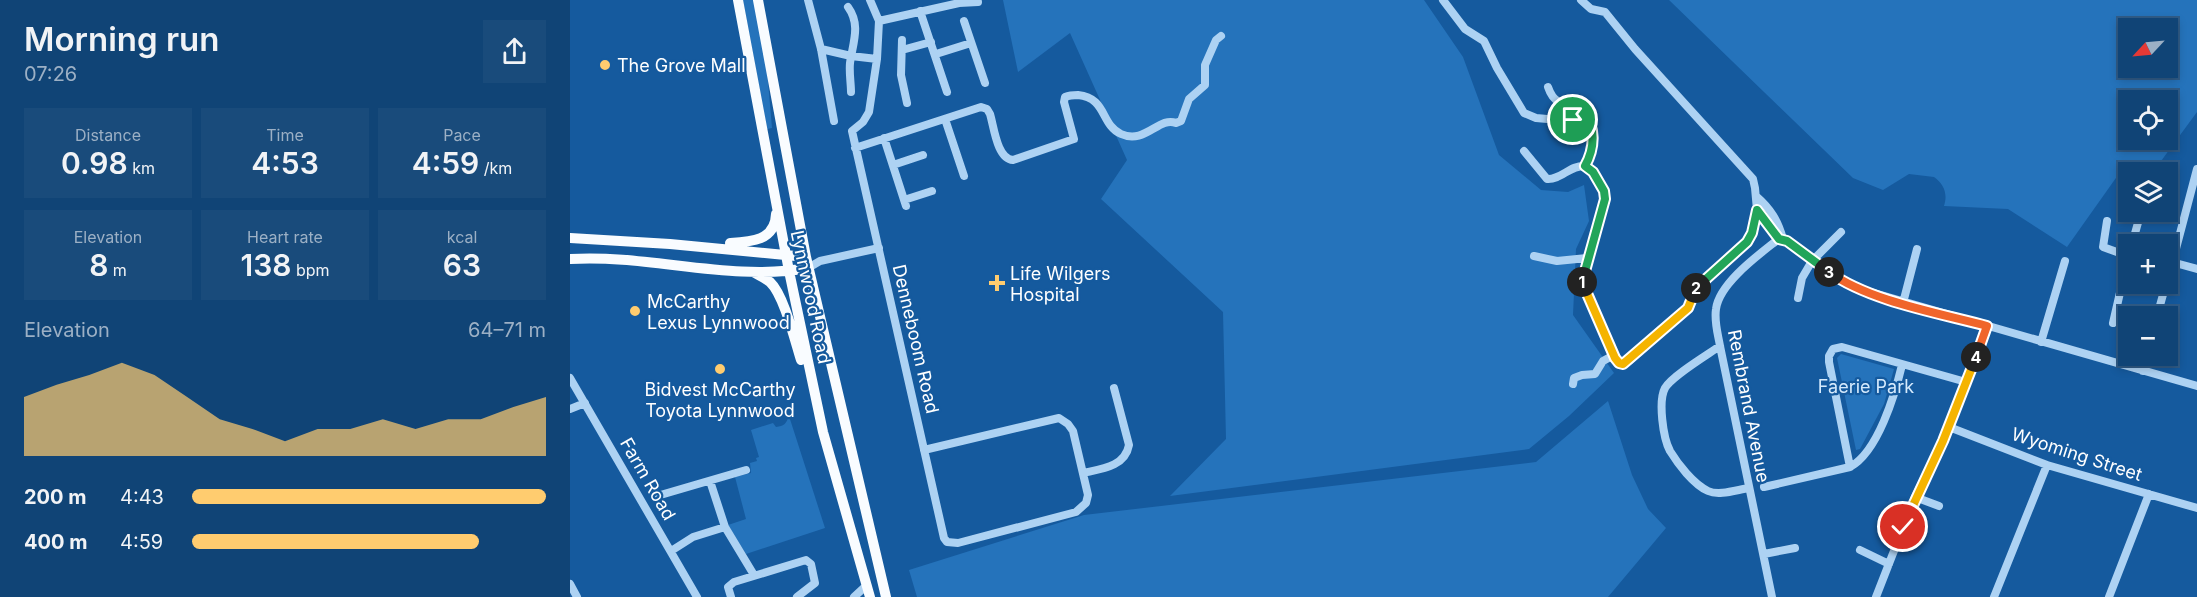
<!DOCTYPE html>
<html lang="en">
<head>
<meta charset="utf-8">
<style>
	:root { --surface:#104476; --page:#194b7b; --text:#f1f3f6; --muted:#9cb0c5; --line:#305c88; --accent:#ffcc6f }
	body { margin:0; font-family:Inter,sans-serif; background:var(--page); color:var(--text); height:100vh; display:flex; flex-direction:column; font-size:22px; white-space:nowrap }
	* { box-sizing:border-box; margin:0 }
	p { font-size:20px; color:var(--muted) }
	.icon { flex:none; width:33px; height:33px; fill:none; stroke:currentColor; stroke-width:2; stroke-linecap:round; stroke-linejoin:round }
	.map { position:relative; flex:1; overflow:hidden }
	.panel { display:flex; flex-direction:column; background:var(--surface); width:570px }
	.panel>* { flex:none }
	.needle { width:39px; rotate:244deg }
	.fabs { position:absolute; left:1548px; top:18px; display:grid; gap:12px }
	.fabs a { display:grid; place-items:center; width:60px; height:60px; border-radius:0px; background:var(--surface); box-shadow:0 3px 9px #0003,0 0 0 2px var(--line); font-size:30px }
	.pin { position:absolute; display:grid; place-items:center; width:51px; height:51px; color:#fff; margin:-26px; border:3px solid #fff; border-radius:50%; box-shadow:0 2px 6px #0007 }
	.km { position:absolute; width:30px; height:30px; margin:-15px; border-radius:50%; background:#222; color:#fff; font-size:16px; line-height:30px; text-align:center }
	.round { display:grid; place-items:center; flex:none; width:63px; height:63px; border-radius:0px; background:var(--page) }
	.headline { display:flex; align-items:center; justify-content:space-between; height:102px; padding:0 24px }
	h1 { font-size:33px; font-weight:600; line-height:45px }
	.metrics { display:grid; grid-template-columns:repeat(3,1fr); gap:9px; height:102px; padding:6px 24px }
	.metrics div { display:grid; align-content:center; border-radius:0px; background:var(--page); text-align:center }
	.metrics b { font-size:30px; font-weight:600 }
	.metrics small { font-size:16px; font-weight:400 }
	.metrics p { font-size:16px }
	.chart { height:168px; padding:12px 24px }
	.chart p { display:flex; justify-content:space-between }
	.chart svg { width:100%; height:108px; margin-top:6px; fill:var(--accent); opacity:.7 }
	ul { padding:0 24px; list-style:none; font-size:20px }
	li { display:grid; grid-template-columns:96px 72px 1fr; align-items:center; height:45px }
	li i { height:15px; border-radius:8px; background:var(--accent) }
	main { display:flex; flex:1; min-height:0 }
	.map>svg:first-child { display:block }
</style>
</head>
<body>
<main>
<section class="panel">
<div class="headline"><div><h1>Morning run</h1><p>07:26</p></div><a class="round"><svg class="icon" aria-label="share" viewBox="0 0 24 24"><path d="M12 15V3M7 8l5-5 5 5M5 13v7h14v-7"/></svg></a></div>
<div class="metrics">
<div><p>Distance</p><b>0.98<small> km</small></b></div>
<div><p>Time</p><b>4:53</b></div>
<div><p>Pace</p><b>4:59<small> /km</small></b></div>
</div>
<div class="metrics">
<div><p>Elevation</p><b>8<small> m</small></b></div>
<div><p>Heart rate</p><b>138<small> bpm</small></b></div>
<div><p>kcal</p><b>63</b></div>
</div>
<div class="chart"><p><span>Elevation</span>64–71 m</p>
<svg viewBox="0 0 160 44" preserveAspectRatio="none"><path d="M0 44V20L10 15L20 11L30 6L40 11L50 20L60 29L70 33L80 38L90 33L100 33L110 29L120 33L130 29L140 29L150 24L160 20V44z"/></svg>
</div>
<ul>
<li><b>200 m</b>4:43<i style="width:100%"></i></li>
<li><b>400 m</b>4:59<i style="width:81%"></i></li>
</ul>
</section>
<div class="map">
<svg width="1627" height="597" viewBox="0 0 1627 597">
	<rect width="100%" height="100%" fill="#155a9e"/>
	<!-- green -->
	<path fill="#2573bb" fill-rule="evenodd" d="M173,0H186L196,58L202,128L197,129Z
		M433,0H854L893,57L929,155L971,190L998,192L1014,185L1019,221L1006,249L1003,315L1044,373L999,416L959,449L600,496L656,439L653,312L531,199L557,160L500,33L448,72Z
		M1099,0H1627V112L1583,172H1560L1553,168L1497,247L1438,209L1374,206C1378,194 1374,184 1364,177L1339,174L1313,190L1283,178ZM1598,28V68H1558V28ZM1598,100V140H1558V100Z
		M1271,354L1324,369L1314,404L1290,449L1286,450L1267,358Z
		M1038,401L1062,475L1078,509L1096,528L1038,597H347L339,570L514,515L966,462Z
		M219,416L255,528L176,554L158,525L176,519L165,477L181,473L180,463L187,461L186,458L189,457L181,430L203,423L206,427C214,426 216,424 219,416Z"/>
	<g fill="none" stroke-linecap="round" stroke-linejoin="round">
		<!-- minor -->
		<path stroke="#add2f3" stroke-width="8" d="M238,0L251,49L264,121
			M300,0L309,21L307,59L299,112L293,122L282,131L374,538L377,542L388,543L506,512L516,503L518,495L503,431L498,424L489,418L354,450
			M873,0L895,29L914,41L927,68L954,113L966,118L1000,121L1008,117L1013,110
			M278,7C291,25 283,42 280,63C279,73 281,83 281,92
			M350,11L377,92
			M309,21L389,3L408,2
			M394,21L415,83
			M332,40L331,75L337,103
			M251,49L281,56L307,59
			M332,50L361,42
			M366,54L401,43
			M978,87C983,102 992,106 1007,104C1026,120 1026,145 1015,166
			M375,119L394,176
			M314,138L336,206
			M285,148L411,107L417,109L420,114C424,127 427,159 443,160L504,139L494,102L495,97C500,95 503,95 508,95C537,98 530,124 551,134C575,145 589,116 606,123L611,121L619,99L635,85V65L646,40L651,36
			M954,151L977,179C991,180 1000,165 1015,166L1023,172L1030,184L1035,199L1012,278V285L1045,358L1049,363L1059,361L1118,308L1126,287L1180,238L1187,210L1185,188L1183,179L1065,49L1035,12L1021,9L1011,0
			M323,165L353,155
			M1186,196C1201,209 1208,221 1213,239
			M334,200L362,191
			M1187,210L1209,239
			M1537,221L1533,247L1558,256
			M1562,244L1571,212
			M964,256L987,261L1017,258
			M1598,261L1627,269
			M238,268L250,261L309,248
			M1598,279L1627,169
			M1228,298L1232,278L1242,261L1271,232
			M1333,303L1347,249
			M1587,316L1596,284
			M1543,323L1558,258
			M1471,342L1495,261
			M1150,346C1137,355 1102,376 1095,388C1088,401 1093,438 1100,451C1108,464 1123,484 1138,491C1149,496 1166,490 1179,488
			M1573,371L1577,356
			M0,378L127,597
			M1003,384L1004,378L1012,375L1025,374L1033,361L1044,355
			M0,409L15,403
			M1379,427L1477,465L1627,508
			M1280,467L1259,362V356L1263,349L1272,347L1396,382
			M513,473C531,469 555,467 559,445L544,388
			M140,481L155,527L184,575
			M1194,487L1280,467C1308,452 1325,394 1332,365
			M87,496L176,470
			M1345,497L1369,506
			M1290,550L1319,564
			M101,551L123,537L155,527
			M1194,554L1225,548
			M0,584L7,597
			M161,597L158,587L164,582L236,560L241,564L245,583L227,597
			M284,597L297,585
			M1202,597L1150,346C1148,334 1144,322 1146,309C1149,284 1187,256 1206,241L1215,240L1267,278L1297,291L1627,386
			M1306,597L1345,497L1379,427L1417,326
			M1424,597L1477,465
			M1539,597L1579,494"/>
		<!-- major -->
		<path stroke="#f9fcff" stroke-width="10" d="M168,0L219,271L253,432L300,597
			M188,0L236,257L316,597
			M0,238L100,244L236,257
			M160,243C181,242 205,241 206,214
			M0,259C79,254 160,282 238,268
			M183,272C188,275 195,278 200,282C214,295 225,341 231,360"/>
	</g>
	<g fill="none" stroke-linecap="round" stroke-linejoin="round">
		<defs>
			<path id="split-1" d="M1003,120L1013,110C1026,127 1025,148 1015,166L1023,172L1034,191L1035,199L1012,282"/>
			<path id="split-2" d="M1012,282L1045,358L1049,363L1053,364L1118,308L1126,288"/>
			<path id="split-3" d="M1126,288L1177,242L1182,233L1187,210L1209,239L1217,241L1259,272"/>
			<path id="split-4" d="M1259,272C1299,301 1369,313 1417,326L1406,357"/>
			<path id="split-5" d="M1333,527L1373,441L1406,357"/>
		</defs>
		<!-- split-1 casing -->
		<use href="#split-1" stroke="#fff" stroke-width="12"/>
		<!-- split-2 casing -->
		<use href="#split-2" stroke="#fff" stroke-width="12"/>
		<!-- split-3 casing -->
		<use href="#split-3" stroke="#fff" stroke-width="12"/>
		<!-- split-4 casing -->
		<use href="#split-4" stroke="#fff" stroke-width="12"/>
		<!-- split-5 casing -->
		<use href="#split-5" stroke="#fff" stroke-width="12"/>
		<!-- split-1 -->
		<use href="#split-1" stroke="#22a559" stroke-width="8"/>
		<!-- split-2 -->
		<use href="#split-2" stroke="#f5b400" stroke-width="8"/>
		<!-- split-3 -->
		<use href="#split-3" stroke="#22a559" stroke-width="8"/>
		<!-- split-4 -->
		<use href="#split-4" stroke="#f0652b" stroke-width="8"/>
		<!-- split-5 -->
		<use href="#split-5" stroke="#f5b400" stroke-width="8"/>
	</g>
	<!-- markers -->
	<g fill="#ffcc6f" stroke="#155a9e" stroke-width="2">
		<circle cx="35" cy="65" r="6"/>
		<path d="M424 274h6v6h6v6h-6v6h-6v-6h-6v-6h6z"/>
		<circle cx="65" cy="311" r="6"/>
		<circle cx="150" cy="369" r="6"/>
	</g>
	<g text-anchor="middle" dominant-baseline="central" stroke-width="4.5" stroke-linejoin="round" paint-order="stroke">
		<!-- poi labels -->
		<g font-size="18" fill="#fff" stroke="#155a9e" text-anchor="start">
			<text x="47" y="65">The Grove Mall</text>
			<text x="440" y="273">Life Wilgers<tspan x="440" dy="21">Hospital</tspan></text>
			<text x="77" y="301">McCarthy<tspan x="77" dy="21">Lexus Lynnwood</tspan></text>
			<text x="150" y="389" text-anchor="middle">Bidvest McCarthy<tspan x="150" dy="21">Toyota Lynnwood</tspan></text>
		</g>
		<!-- street labels -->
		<g font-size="18" fill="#fff" stroke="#155a9e">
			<text transform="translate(241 297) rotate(78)">Lynnwood Road</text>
			<text transform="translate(346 339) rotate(77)">Denneboom Road</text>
			<text transform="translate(1179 406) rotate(79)">Rembrand Avenue</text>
			<text transform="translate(1507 454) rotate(18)">Wyoming Street</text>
			<text transform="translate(78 479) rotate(60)">Farm Road</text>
		</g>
		<!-- park labels -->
		<g font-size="18" fill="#d5eafd" stroke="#155a9e">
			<text x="1296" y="386">Faerie Park</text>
		</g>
	</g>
</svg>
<div class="fabs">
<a><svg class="needle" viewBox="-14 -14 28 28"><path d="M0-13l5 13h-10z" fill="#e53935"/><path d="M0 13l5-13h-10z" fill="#9cb0c5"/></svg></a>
<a><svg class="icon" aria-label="locate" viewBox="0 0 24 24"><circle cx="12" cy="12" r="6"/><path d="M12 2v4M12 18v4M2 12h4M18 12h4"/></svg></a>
<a><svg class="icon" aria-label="layers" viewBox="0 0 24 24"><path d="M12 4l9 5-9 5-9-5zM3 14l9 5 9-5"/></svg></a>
<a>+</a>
<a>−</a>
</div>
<div class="pin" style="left:1003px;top:120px;background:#1e9e55"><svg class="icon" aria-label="arrive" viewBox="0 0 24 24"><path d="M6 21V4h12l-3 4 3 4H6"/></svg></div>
<div class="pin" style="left:1333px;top:527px;background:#d93025"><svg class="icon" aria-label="check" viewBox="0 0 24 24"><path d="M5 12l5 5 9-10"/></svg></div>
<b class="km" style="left:1012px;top:282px">1</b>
<b class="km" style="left:1126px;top:288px">2</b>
<b class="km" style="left:1259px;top:272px">3</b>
<b class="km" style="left:1406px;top:357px">4</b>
</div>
</main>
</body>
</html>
